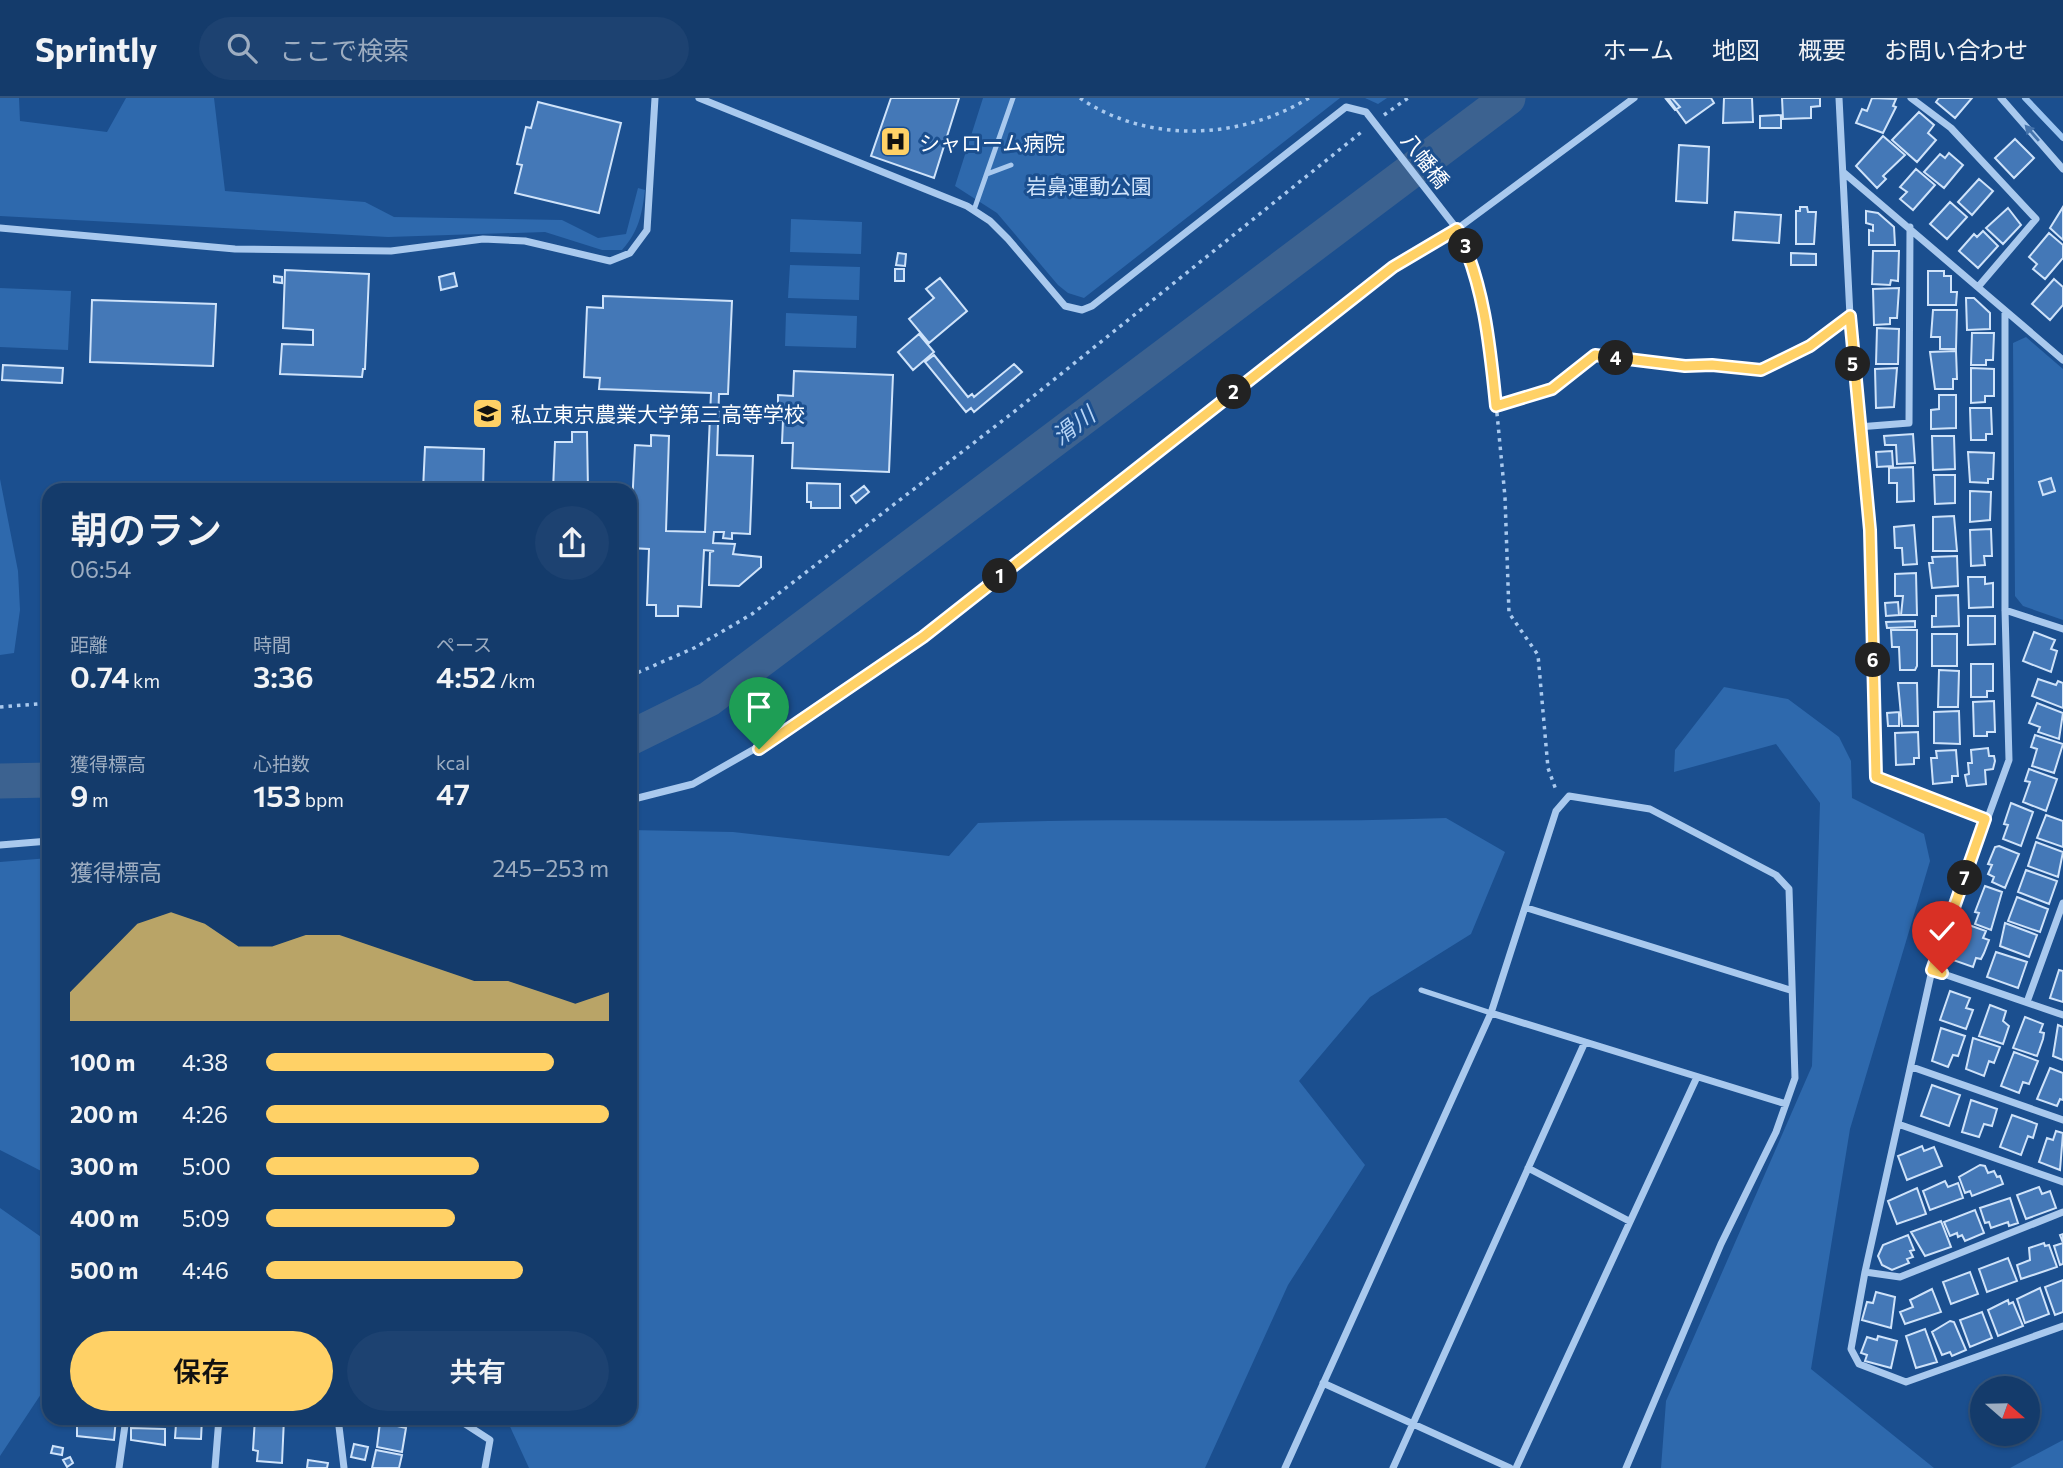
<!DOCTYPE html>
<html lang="ja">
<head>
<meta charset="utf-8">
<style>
	:root { --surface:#143b6b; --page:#1d4271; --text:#f1f3f6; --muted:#9dadc1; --line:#33557e; --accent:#ffd166 }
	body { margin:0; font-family:Commissioner,"Noto Sans JP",sans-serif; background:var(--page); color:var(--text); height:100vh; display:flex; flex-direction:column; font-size:26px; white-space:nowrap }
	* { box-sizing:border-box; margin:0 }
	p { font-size:23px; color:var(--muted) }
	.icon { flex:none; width:38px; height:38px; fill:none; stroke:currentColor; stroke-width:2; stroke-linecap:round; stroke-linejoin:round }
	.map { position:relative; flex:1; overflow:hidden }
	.side { position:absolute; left:42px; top:385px; width:595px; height:942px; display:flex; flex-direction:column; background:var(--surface); border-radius:21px; box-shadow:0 2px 5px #0004,0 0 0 2px var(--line) }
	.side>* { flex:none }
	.needle { width:46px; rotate:110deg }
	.buttons { position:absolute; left:1970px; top:1278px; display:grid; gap:14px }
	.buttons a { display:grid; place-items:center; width:70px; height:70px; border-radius:50%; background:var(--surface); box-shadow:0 2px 5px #0004,0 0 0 2px var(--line); font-size:35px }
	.pin { position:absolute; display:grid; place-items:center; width:60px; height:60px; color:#fff; margin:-72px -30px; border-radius:50% 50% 50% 0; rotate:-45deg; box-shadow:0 0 7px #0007 }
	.pin .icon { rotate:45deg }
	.km { position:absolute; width:35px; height:35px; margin:-18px; border-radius:50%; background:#222; color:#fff; font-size:19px; line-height:35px; text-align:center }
	.round { display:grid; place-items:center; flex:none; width:74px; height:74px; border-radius:37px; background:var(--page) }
	.headline { display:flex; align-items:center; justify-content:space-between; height:119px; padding:0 28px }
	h1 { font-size:38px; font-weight:600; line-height:52px }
	.metrics { display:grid; grid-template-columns:repeat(3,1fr); gap:10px; height:119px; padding:7px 28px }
	.metrics div { display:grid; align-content:center }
	.metrics b { font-size:30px; font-weight:600 }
	.metrics small { font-size:19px; font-weight:400 }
	.metrics p { font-size:19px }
	.chart { height:196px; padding:14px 28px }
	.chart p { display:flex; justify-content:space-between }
	.chart svg { width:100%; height:126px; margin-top:7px; fill:var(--accent); opacity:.7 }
	.button { display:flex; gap:14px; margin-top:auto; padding:14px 28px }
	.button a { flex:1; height:80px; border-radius:42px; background:var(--accent); color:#111; font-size:28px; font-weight:600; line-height:80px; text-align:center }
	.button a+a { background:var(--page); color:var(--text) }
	ul { padding:0 28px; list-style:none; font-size:23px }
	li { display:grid; grid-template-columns:112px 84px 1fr; align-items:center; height:52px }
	li i { height:18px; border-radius:9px; background:var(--accent) }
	header { display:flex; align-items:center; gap:42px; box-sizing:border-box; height:98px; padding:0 35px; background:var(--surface); border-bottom:2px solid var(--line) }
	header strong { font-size:33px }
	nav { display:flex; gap:38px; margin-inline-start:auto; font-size:24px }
	.search { width:490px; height:63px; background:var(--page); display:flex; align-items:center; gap:18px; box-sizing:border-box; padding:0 24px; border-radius:38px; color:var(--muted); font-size:26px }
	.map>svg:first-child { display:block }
</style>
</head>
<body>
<header>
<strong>Sprintly</strong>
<div class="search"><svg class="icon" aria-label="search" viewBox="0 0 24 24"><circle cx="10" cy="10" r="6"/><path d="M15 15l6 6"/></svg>ここで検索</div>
<nav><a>ホーム</a><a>地図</a><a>概要</a><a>お問い合わせ</a></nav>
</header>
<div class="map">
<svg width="2063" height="1370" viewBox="0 0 2063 1370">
	<rect width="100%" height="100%" fill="#1b4f8f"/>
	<!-- green -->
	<path fill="#2e69ad" d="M0,0H19L20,23L107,34L126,0H214L225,93L365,104L394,119L562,122L598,140L626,136L638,90L645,92C642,116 639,133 622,152H602L545,134L388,139L0,118Z
		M983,0H1387L1378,6L1365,0H1340L1084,200L1068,195L1058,187L997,115L955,88Z
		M791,121L862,124L861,156L790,154Z
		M790,167L860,169L859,202L788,200Z
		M0,190L71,193L68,252L0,249Z
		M786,215L857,218L856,250L785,248Z
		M2026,239L2063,271V522L2023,508L2015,498L2013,245Z
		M0,381L18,473L20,512L14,555L0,557Z
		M1724,589L1788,601L1839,639L1851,663L1852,700L1924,736L1930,763L1850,1031L1811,1271L1934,1370H1661L1666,1303L1812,968L1820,705L1776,646L1674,674L1675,652Z
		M1446,720L1505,754L1471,836L1370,899L1299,983L1365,1067L1288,1187L1205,1370H529L506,1320H630V732L733,734L949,758L978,725C1134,719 1290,726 1446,720Z
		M49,760V1077L0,1052V764Z
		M0,1110L44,1141L49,1157V1284L0,1358Z
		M2063,1342V1370H2010Z"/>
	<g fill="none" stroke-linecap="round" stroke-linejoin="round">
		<!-- stream -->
		<path stroke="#9cc4f0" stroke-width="6" d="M2025,0L2063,40"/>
		<!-- river -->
		<path stroke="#3c6290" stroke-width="35" d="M630,640L709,601L1508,0
			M0,683L49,682"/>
	</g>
	<!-- building -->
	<path fill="#4478b7" stroke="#cfe3fa" stroke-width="2" d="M891,0H959L934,80L871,58Z
		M1668,0H1711L1714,5L1686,25Z
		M1672,0L1680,9L1675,12L1666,1Z
		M1724,0H1752L1753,24L1723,25Z
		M1782,0H1820V8L1811,9V20L1783,21Z
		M1872,0L1896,1L1893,8L1896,9L1883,35L1856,25L1862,11L1867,13Z
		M1939,0H1972L1955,20L1936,4Z
		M538,4L621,25L599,115L515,95L522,67L517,66L526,29L531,30Z
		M1919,14L1934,27L1928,35L1936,42L1917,64L1892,42Z
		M1781,17V30H1760V18Z
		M1883,38L1905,57L1883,78L1886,81L1877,90L1856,68Z
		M2015,41L2034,60L2014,80L1995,60Z
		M1679,47L1709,49L1707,105L1676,103Z
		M1949,55L1963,67L1944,90L1924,74L1940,56L1945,60Z
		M1916,71L1935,87L1913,112L1900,101L1907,94L1900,89Z
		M1979,81L1993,93L1972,117L1958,104Z
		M1950,104L1967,119L1947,141L1930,126Z
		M1800,109H1807L1808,114H1816L1814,146H1796V113H1800Z
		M2063,109V142L2050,130Z
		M2008,110L2021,127L2003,146L1986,130Z
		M1866,113L1878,115L1894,129L1895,147H1869V132L1873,133V127L1866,125Z
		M1735,114L1781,117L1779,145L1733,142Z
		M1983,133L1998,148L1978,170L1959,153L1974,136L1977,139Z
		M2049,135L2063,147V160L2045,181L2033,171L2037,166L2029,159Z
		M1873,153H1899L1898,183L1891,182L1890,187L1872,186Z
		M898,155L906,156L905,168L896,167Z
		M1791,155L1816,156V167H1791Z
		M895,171H904V183H895Z
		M285,172L369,176L365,271H363L362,279L280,276L282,246L313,247V232L283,230Z
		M1928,173H1944V178H1951V194H1957L1956,207H1928Z
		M454,175L457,188L441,192L439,179Z
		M274,178L282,179V185L274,184Z
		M940,180L967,213L929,245L909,221L934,200L926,191Z
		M2054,181L2063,189V207L2050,222L2032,206Z
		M1899,190L1897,220H1890V226L1874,227L1873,191Z
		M603,198L732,203L728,296H719L717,357L753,358L750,436L732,435V441L723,440L724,434H714L713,445L735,446L733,456L761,459V469L739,488L709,487L710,454L714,453L704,452L701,509L678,508V518H656V507H647L649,451L630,450L635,347L651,348V337L669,338L666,433L705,434L711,295L599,291L600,280L584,279L587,209L603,210Z
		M1966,200H1974L1990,215V231L1967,232Z
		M92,202L216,206L213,268L90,264Z
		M1933,212H1957L1956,251H1940V239H1931Z
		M1877,230L1899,231L1898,266H1876Z
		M1972,235H1994L1993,262H1986V267H1971Z
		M919,236L934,254L913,272L898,254Z
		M1956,253L1957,281H1953V291H1935L1930,254Z
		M934,257L968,299L972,296L974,299L1014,266L1022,274L974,314L971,310L966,314L925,264Z
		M3,267L63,270L62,285L2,282Z
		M1897,270L1894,309L1876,310L1875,271Z
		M1971,270L1994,271V298H1985V304L1971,305Z
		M794,273L893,277L889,374L792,370L793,345H782L783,322H778V297L793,298Z
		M1939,297H1956V330L1931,331V312L1939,311Z
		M1970,310H1991L1992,336H1986V342H1971Z
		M572,334H587L588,392H553L555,344H572Z
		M1913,336L1915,365L1897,366L1896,347H1885L1884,338Z
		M1932,338H1954L1955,371L1933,372Z
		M425,349L484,351L483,392H423Z
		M1892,353L1893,368L1877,369L1876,354Z
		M1968,354L1994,355L1993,381H1988V385L1970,384Z
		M1913,369L1914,403L1897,404V385H1889V370Z
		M1934,377H1955V405L1935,406Z
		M2051,380L2055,393L2043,397L2039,384Z
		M807,385L840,386V410H811V404H807Z
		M864,388L869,394L856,405L851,398Z
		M496,389L540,391V392H495Z
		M1970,393L1991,394L1990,422L1970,424Z
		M1954,418L1957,453H1933V419Z
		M1914,427L1917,466L1903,467L1902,450H1895L1894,429Z
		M1991,431L1992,458H1984L1985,467L1971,468L1970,432Z
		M1957,458L1958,488L1932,490L1929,465H1933L1932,459Z
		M1916,475L1917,517H1901L1903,498H1895V476Z
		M1968,479H1985V486L1993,485V509L1969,510Z
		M1958,497L1959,528L1932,529V518H1936V498Z
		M1898,504L1899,517L1886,518L1885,505Z
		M1968,518H1995V546L1968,547Z
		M1915,523V529L1887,530L1886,524Z
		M1891,532H1917V568L1915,572H1900L1899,549H1892Z
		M2034,534L2055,542L2051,551L2057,553L2051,574L2023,563Z
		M1932,536H1957V568H1932Z
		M1971,566H1993V593H1987V599H1971Z
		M1939,572L1959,573L1958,609H1938Z
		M2038,581L2056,587L2058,583L2063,585V610L2032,598Z
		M1898,585H1917L1918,628H1902Z
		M1994,603L1995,634H1987V638H1974L1973,604Z
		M2037,605L2063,615L2059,641L2038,634L2040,629L2029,625Z
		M1959,613L1960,646L1934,645V614Z
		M1899,614V628H1888L1887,615Z
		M1918,634L1919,660H1914V666L1896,667L1895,635Z
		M2035,637L2063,646L2054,675L2032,668L2037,651L2031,649Z
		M1988,650L1989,658H1994L1995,663L1993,671L1985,672L1986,686L1967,688L1965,677L1969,676L1968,665H1972L1971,652Z
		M1956,652L1958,678H1952V684L1933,686L1931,660H1937L1936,653Z
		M2029,671L2057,681L2046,713L2023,704L2030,684L2025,683Z
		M2011,705L2033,714L2021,748L2003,741L2008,727L2004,726Z
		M2046,717L2063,723V749L2037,740Z
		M2036,744L2063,754L2058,779L2028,768Z
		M1999,748L2019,756L2005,790L1992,784L1994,779L1988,776L1992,767L1988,766L1995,749Z
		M2026,772L2057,783L2049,806L2018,794Z
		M1985,788L2002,794L1991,832L1975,826L1979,815L1975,814Z
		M2017,799L2048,811L2040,834L2008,823Z
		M2005,825L2037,837L2029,859L2000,848Z
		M1966,826L1986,833L1983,840L1989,842L1984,855L1981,861L1976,860L1973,869L1953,862Z
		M1996,854L2027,864L2018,890L1987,879Z
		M2059,872L2063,873V904L2050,900Z
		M1950,893L1970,900L1966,910L1973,912L1966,931L1940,922Z
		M1990,907L2006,913L2003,923L2009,928L2003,946L1979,938Z
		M2025,919L2043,926L2040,934L2044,935L2043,941L2037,958L2013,950Z
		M2058,927L2063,929V962L2053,958Z
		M1941,930L1965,938L1958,958L1953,957L1948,969L1932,963Z
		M1973,940L2000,949L1994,965L1989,963L1984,978L1966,971Z
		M2014,954L2038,963L2029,986L2023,984L2019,995L2001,988Z
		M2050,970L2063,975V1002L2060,1001L2057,1008L2037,1001Z
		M1932,987L1960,997L1949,1028L1921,1018Z
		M1971,1002L1997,1011L1992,1028L1984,1026L1979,1039L1962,1034Z
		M2012,1017L2037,1026L2033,1040L2028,1038L2021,1057L2000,1049Z
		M2056,1033L2063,1035L2060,1072L2039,1064L2047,1040L2053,1042Z
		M1922,1048L1924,1053L1934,1049L1942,1068L1907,1082L1898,1058Z
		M1980,1067L1985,1068L1988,1075L1994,1073L1997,1079L2000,1078L2003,1086L1972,1098L1970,1093L1965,1095L1959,1079Z
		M1945,1083L1948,1089L1958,1085L1963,1100L1930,1112L1923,1093Z
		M2039,1089L2042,1096L2050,1093L2056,1110L2026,1121L2017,1097Z
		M1917,1090L1926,1116L1897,1126L1888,1103Z
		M2010,1100L2018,1125L2009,1128L2008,1124L1991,1130L1989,1124L1985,1125L1980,1110Z
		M1975,1112L1984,1135L1965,1143L1962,1137L1958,1139L1957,1135L1950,1138L1944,1124Z
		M1941,1123L1951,1149L1925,1158L1911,1134Z
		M2063,1136V1166L2060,1167L2054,1148L2063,1145L2060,1137Z
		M1908,1137L1914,1152L1910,1153L1913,1159L1907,1161L1909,1165L1892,1172L1882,1167L1878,1158L1883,1147Z
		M2044,1145L2045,1148L2049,1147L2057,1169L2021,1181L2017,1167L2030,1162L2029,1150Z
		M2008,1160L2017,1183L1987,1194L1979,1171Z
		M1970,1174L1978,1196L1951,1206L1943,1184Z
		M2063,1182V1214L2055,1217L2045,1189Z
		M2040,1190L2049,1216L2025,1225L2017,1201Z
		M1932,1191L1941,1214L1905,1226L1900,1214L1913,1209L1910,1202Z
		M1876,1194L1895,1199L1891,1230L1862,1222L1867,1204L1873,1205Z
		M2008,1202L2009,1206L2013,1204L2023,1228L1998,1238L1988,1212Z
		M1982,1214L1992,1240L1970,1249L1960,1222Z
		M1950,1223L1954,1224L1966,1252L1952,1258L1950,1254L1942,1257L1932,1234Z
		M1925,1231L1937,1264L1916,1270L1906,1238Z
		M1878,1238L1897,1243L1891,1270L1865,1263L1867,1257L1861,1255L1867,1239L1877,1242Z
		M77,1320H116L114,1342L77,1338Z
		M140,1320H166V1327L139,1325Z
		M183,1320H202L201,1341L175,1340L176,1326H182Z
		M255,1320H284L282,1365L257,1363L258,1353L253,1352Z
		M385,1320H412L410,1327L384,1322Z
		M380,1324L406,1330L402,1354L377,1349Z
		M131,1330L165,1331V1347L131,1342Z
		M354,1346L368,1349L365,1362L351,1359Z
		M53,1348L63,1350L62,1357L51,1355Z
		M376,1352L402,1357L399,1370H372Z
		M70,1359L73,1365L67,1369L63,1362Z
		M308,1362L328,1365L327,1370H307Z"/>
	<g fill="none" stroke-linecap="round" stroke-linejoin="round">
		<!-- path -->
		<path stroke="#a9c9ee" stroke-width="3.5" stroke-dasharray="3.5 5" stroke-linecap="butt" d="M1080,0C1147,46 1240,42 1309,0
			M1384,17L1408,0
			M1462,141L1473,162L1491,253L1505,399L1509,515L1538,557L1548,670L1556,692
			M1496,308L1552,291L1595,257L1685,268L1712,267L1761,272L1810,248L1839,226
			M630,578L694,550L752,516L1015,313L1364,32
			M0,609L49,605"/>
		<!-- service -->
		<path stroke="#a9c9ee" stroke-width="5" d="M987,76L1011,67
			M974,112L1013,0
			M1421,892L1491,915"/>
		<!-- minor -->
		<path stroke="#a9c9ee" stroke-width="7" d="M699,0L967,108L990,123L1008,141L1065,208L1082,212L1092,208L1346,9L1366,14L1457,131
			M1839,0L1850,218L1870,432L1876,679L1985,721
			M1911,0L1951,30L2036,121L1978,189
			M2001,0L2063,71
			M1843,74L2063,262
			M0,130L235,151L391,153L483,141L525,143L610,163L630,155L647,132L655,0
			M2005,215V512L2009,662L1932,872L1865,1174L1851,1251L1859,1266L1906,1284L2063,1228
			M1858,329L1909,325L1910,129
			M2005,512L2063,531
			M630,702L693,686L805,622L923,539L1393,169L1457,131L1634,0
			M0,747L49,743
			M1527,810L1790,892
			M1932,872L2063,917
			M2027,904L2063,805
			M1491,915L1786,1006
			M1912,969L2063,1022
			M1898,1026L2063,1084
			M1528,1070L1629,1123
			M1865,1174L1900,1179L2063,1114
			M1323,1285L1510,1370
			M338,1320L344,1370
			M456,1320L490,1342L485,1370
			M119,1370L126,1320
			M215,1370L219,1320
			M1285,1370L1491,915L1556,713L1569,698L1650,711L1776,777L1789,791L1795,980L1776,1034L1721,1146L1626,1370
			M1393,1370L1585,944
			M1516,1370L1697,979"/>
	</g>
	<!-- one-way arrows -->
	<defs><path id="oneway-solid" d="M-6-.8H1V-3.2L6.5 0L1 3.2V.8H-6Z" transform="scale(1.75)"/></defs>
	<use fill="#4674ac" href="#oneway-solid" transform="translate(2032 35) rotate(-131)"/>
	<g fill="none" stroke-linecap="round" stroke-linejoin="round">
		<defs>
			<path id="route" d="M759,651L923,539L1393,169L1457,131C1484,185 1490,248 1496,308L1552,291L1595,257L1685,268L1712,267L1761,272L1810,248L1850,218L1870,432L1876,679L1985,721L1932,872L1942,875"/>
		</defs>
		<!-- route casing -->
		<use href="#route" stroke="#fff" stroke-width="14"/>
		<!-- route -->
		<use href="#route" stroke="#ffd166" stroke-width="9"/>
	</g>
	<!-- icons -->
	<defs>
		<symbol id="hospital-square" viewBox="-11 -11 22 22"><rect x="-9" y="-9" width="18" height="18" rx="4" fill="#ffd166" stroke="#1b4f8f"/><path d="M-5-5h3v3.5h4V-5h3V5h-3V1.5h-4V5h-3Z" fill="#111"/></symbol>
		<symbol id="school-square" viewBox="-11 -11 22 22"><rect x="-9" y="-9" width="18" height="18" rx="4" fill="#ffd166" stroke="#1b4f8f"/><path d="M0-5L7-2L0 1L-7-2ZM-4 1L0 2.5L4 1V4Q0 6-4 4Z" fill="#111"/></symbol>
	</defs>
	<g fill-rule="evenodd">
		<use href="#hospital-square" x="878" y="26" width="35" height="35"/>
		<use href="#school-square" x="470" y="298" width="35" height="35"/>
	</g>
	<g text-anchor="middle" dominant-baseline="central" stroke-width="6" stroke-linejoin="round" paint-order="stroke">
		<!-- poi labels -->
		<g font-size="21" fill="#fff" stroke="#1b4f8f" text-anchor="start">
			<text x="919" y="44">シャローム病院</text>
			<text x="511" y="315">私立東京農業大学第三高等学校</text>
		</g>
		<!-- street labels -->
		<g font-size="21" fill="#fff" stroke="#1b4f8f">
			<text transform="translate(1426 62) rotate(52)">八幡橋</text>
		</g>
		<!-- park labels -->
		<g font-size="21" fill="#cfe3fa" stroke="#1b4f8f">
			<text x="1089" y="87">岩鼻運動公園</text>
		</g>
		<!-- water labels -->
		<g font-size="23" font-style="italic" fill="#b5d3f5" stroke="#1b4f8f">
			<text transform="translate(1073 327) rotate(-37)">滑川</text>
		</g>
	</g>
</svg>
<div class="buttons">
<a><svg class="needle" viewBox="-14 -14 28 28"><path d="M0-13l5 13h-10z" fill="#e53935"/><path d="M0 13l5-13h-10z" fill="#9dadc1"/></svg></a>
</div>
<div class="pin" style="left:759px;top:651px;background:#1e9e55"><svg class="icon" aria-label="arrive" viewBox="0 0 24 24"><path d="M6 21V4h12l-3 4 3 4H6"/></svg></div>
<div class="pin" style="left:1942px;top:875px;background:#d93025"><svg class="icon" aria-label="check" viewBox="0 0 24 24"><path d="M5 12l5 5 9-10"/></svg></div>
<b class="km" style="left:1000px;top:478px">1</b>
<b class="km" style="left:1234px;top:294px">2</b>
<b class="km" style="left:1466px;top:148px">3</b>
<b class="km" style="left:1616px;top:260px">4</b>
<b class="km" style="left:1853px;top:266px">5</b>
<b class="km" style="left:1873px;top:562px">6</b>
<b class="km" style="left:1965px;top:780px">7</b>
<section class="side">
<div class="headline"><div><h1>朝のラン</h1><p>06:54</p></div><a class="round"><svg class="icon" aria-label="share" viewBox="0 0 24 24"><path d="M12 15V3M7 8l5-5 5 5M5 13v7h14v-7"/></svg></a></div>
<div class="metrics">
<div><p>距離</p><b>0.74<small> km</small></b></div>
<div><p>時間</p><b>3:36</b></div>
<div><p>ペース</p><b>4:52<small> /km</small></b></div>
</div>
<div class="metrics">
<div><p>獲得標高</p><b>9<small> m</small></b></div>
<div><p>心拍数</p><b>153<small> bpm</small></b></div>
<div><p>kcal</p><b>47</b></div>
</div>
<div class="chart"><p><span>獲得標高</span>245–253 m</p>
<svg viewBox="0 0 160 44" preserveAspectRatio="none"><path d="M0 44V34L10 22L20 10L30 6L40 10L50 18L60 18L70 14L80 14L90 18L100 22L110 26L120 30L130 30L140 34L150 38L160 34V44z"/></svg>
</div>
<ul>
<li><b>100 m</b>4:38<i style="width:84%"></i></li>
<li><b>200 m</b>4:26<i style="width:100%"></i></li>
<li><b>300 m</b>5:00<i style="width:62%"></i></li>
<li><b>400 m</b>5:09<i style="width:55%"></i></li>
<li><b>500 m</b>4:46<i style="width:75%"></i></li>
</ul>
<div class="button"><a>保存</a><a>共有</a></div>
</section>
</div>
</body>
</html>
